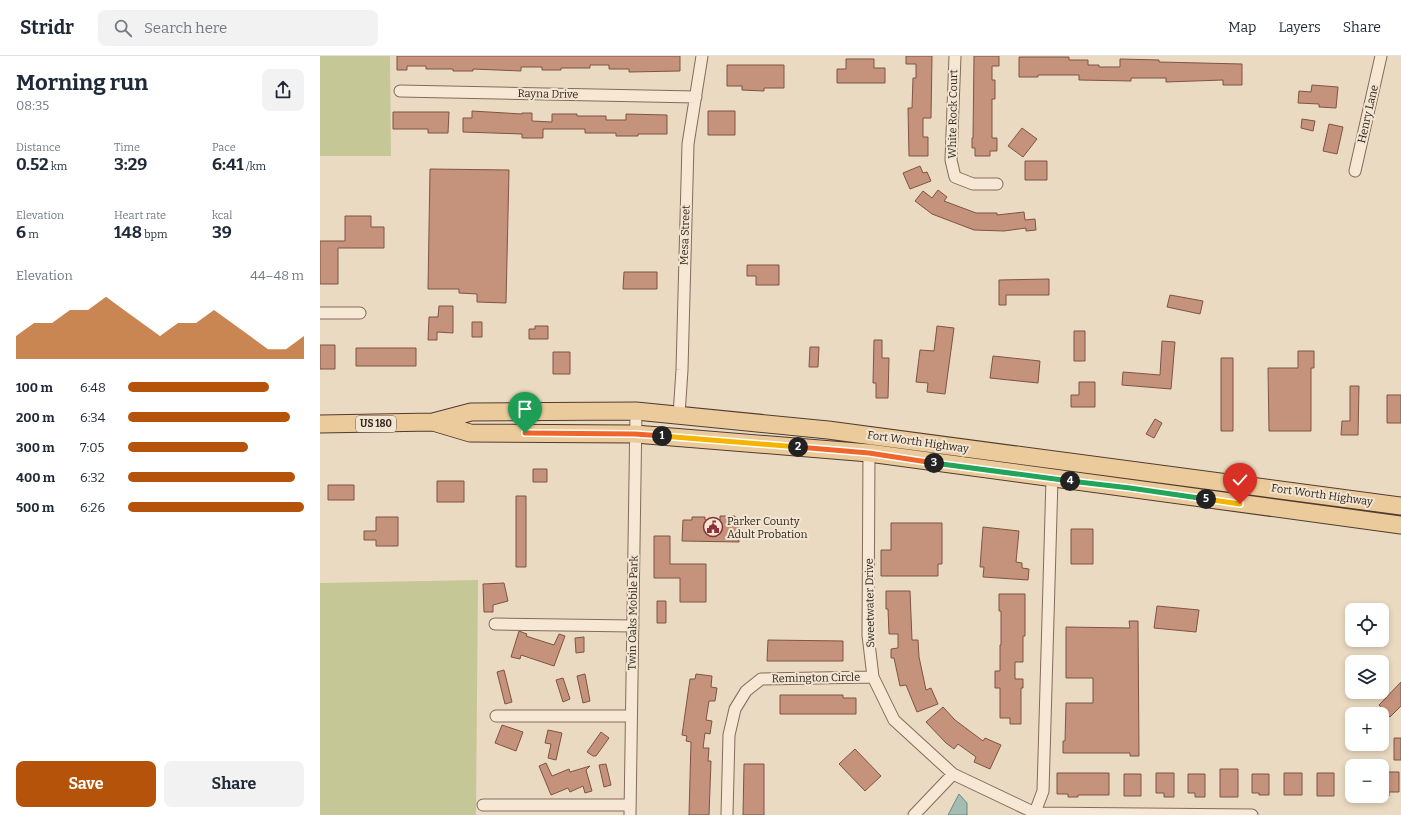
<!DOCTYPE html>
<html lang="en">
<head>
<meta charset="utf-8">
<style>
	:root { --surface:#fff; --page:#f2f2f3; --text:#1f2937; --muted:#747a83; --line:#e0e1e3; --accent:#b45309 }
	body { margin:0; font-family:Bitter,serif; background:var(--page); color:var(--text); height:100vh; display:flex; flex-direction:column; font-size:15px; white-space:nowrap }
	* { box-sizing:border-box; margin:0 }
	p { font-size:13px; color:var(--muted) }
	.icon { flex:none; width:22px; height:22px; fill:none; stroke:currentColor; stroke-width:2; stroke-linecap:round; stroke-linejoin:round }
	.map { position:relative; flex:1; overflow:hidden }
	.panel { display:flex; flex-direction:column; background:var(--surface); width:320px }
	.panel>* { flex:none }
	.tools { position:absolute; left:1025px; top:547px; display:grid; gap:8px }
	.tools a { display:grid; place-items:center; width:44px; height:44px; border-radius:8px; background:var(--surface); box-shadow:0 2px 6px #0003; font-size:20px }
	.pin { position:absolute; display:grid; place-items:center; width:34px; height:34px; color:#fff; margin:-41px -17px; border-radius:50% 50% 50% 0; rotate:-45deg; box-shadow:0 0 4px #0007 }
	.pin .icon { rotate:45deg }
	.km { position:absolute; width:20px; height:20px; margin:-10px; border-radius:50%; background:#222; color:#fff; font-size:11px; line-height:20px; text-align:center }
	.round { display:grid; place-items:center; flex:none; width:42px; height:42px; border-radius:8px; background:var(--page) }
	.overview { display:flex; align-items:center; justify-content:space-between; height:68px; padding:0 16px }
	h1 { font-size:22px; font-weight:700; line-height:30px }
	.metrics { display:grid; grid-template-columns:repeat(3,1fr); gap:6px; height:68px; padding:4px 16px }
	.metrics div { display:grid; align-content:center }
	.metrics b { font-size:17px; font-weight:700 }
	.metrics small { font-size:11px; font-weight:400 }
	.metrics p { font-size:11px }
	.chart { height:112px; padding:8px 16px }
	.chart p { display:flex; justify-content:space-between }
	.chart svg { width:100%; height:72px; margin-top:4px; fill:var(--accent); opacity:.7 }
	.action { display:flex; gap:8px; margin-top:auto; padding:8px 16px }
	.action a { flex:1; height:46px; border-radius:8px; background:var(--accent); color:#fff; font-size:16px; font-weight:700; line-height:46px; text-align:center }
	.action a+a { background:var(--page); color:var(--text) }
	ul { padding:0 16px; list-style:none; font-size:13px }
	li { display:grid; grid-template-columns:64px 48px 1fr; align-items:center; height:30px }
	li i { height:10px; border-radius:5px; background:var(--accent) }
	header { display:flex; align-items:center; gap:24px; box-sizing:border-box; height:56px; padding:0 20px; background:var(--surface); border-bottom:1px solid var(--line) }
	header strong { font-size:19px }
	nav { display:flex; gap:22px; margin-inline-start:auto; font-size:14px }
	.search { width:280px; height:36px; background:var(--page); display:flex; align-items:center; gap:10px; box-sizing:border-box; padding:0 14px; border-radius:8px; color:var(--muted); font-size:15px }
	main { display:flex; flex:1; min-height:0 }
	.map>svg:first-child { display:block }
</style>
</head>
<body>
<header>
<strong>Stridr</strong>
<div class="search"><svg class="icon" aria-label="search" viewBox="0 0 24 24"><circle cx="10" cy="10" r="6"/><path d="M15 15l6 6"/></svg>Search here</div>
<nav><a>Map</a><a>Layers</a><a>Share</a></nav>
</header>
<main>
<section class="panel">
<div class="overview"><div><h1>Morning run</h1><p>08:35</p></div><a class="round"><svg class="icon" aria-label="share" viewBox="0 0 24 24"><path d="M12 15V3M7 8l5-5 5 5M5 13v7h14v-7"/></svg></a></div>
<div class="metrics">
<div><p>Distance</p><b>0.52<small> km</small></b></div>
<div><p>Time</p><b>3:29</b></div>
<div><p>Pace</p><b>6:41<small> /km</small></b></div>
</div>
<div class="metrics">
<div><p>Elevation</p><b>6<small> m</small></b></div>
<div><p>Heart rate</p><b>148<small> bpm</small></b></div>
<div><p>kcal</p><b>39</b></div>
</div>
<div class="chart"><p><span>Elevation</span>44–48 m</p>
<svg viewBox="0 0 160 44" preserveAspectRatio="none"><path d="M0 44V30L10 22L20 22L30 14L40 14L50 6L60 14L70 22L80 30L90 22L100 22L110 14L120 22L130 30L140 38L150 38L160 30V44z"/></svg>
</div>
<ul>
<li><b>100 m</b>6:48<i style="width:80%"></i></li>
<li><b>200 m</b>6:34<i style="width:92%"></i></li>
<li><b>300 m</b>7:05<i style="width:68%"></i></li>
<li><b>400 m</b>6:32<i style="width:95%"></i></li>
<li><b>500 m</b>6:26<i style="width:100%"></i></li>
</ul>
<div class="action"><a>Save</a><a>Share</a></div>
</section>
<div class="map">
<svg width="1081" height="759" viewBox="0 0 1081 759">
	<rect width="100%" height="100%" fill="#eadac2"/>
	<!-- green -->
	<path fill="#c6c797" d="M0,0H70L71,100H0Z
		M158,524L156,759H0V527Z"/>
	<!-- water -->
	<path fill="#a4bdb3" stroke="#6c8a7f" d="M639,738L647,747V759H628Z"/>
	<!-- building -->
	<path fill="#c5927b" stroke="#7f5442" d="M77,0H360V15L309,16V13H289V9H270V12H241V14H222V11H201V15L153,13V15H133V13H106V10H87V14H77Z
		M586,0H612L611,62H603V81H608V100H589L588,52H592L593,22H596V8H586Z
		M654,0H679V10H672V24H675V43H672V82H677V95H670V100H655V92H652V82H653Z
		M699,1H749V4H768V9H779V11H800V3L839,4V6L922,8V29H903V24L846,26V22H811V25L759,24V19H718V21H699Z
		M526,3H554V12H565V27H517V13H526Z
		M407,9H464V32H444V35L422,34V30H407Z
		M992,29L1018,31L1016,52L999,51V48L978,47L979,35L991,36Z
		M152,55L202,58V57H212V65L232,66V58H257V60H286V64H306V58L347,59V78H318V80H296V77H265V73H223V82H202V78L143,76V62H152Z
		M388,55H415V79H388Z
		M73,56H129L128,77H108V73H73Z
		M982,63L995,65L993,75L981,72Z
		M1009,68L1023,71L1017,98L1003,95Z
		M702,72L717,83L703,101L688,90Z
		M705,105H727V124H705Z
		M600,110L603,117L607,116L611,125L590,133L583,117Z
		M110,113L189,114L186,247L157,246V238L139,237V233H108Z
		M618,134L627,141L624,145L656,157H677V159L704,156L705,164L715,163L716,174L706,175V172L684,175L654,174L612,158L595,145L603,135L612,142Z
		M25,160H51V171H64V192H18V228H0V185H25Z
		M427,209H459V229H436V220H427Z
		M304,216H337V233H303Z
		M729,223V239H686V249H679V224Z
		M850,239L883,245L880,258L847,251Z
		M119,250H133V277L117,276V284H108L109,261H118Z
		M152,266H162V281H152Z
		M215,270H228V283H209V273H215Z
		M617,270L634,272L625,338L607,336L608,327L596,326L600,294L614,295Z
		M754,275H765V305H754Z
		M554,284H562V302H569L568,342H556V327H553Z
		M842,285L855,286L851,333L802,329L803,316L840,319Z
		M0,289H15V313H0Z
		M490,291H499L498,311H489Z
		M36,292H96V310H36Z
		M978,295H994V312H991V375H949L948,312H978Z
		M233,296H250V318H233Z
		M673,300L720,305L718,327L670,322Z
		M901,302H913V375H901Z
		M759,326H775V351H751V339H759Z
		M1030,330H1039L1038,379H1021L1022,365H1030Z
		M1067,339H1081V367H1067Z
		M835,363L842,367L834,382L826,378Z
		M213,413H227V426H213Z
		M117,425H144V446H117Z
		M8,429H34V444H8Z
		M196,440H206V511H196Z
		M400,460H415V464H419V486L362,485L363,464H372V461H385V464H400Z
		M56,461H78V490H56V484H44V475H56Z
		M571,467H622V508H618V520H561V494H571Z
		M663,471L699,475L696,506L702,507V512L709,513L708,524L663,521L664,511H660Z
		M751,473H773V508H751Z
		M334,480H350V508H386V546H360V522H334Z
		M184,527L188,545L173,549V556H164L163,528Z
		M566,535H590L592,584H598L599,601L606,634L611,632L618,648L597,656L586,629L580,630L574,602H571V593L578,592V578H569L568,553H566Z
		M679,538H705V580H703V606H695V623H703V632H701V668H690V662H680V632H675V615H680V589H681V555H679Z
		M337,545H346V567H337Z
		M837,550L879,554L876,576L834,572Z
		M809,565H818L819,700H810V697H743V685H745L746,647H773V622H746V571L810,572Z
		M199,575L207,578L206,580L234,589L239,578L245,580L234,610L201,599L200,603L191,601Z
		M264,581V596L256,597L255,582Z
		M448,584L523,585V605H447Z
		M184,614L192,646L185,648L177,616Z
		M265,618L270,645L263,647L257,620Z
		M376,618L392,620L391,631L397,632L395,645H389L386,664L392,665L390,678L385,677L383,692H389L388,705H391L389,759H369L371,686L366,685L367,680L362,679L370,623H375Z
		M243,622L250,643L243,646L236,624Z
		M1081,626V650L1070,661L1059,649Z
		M460,639H523V642H536V658H460Z
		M623,651L635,664L663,685L665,682L681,689L670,713L654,706L656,701L638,688L634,693L626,687L606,666Z
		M182,669L203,676L196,695L175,687Z
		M228,674L242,677L236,704L228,702L231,688L225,687Z
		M281,676L289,682L276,700H273L267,696Z
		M1074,682H1081V704H1074Z
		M535,693L561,720L545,735L519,708Z
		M226,707L232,720L249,713L250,716L270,710L266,714L272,735L265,737L263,730L250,736L248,732L231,739L219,710Z
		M286,708L291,729L284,731L279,709Z
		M424,708H444V759H423Z
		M900,713H918V741H900Z
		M1062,716H1079V736H1069V740H1062Z
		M737,717H789V739H758V741H748V738H737Z
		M836,717H854V741H844V737H836Z
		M964,717H982V739H964Z
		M997,717H1014V740H997Z
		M804,718H821V740H804Z
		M868,718H885V741H875V737H868Z
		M932,718H949V739H939V737H932Z"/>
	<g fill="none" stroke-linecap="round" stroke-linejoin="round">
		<defs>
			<path id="street" d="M635,0L631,104L635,121L653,128H677
				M80,35L376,41
				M1035,115L1061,0
				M0,257H40
				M359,359L362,314L368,88L382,0
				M549,397L548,579L553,621L574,664L633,718L715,757L932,759
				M175,568L313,570
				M176,660H311
				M163,749H310
				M310,759L316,355
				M407,759L409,679L415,653L426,635L441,623L553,621
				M594,759L633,718
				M714,759L723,735L732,423"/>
			<path id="primary" d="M113,366L150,377L315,378L549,397L1081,469
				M0,368L113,366L151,356L316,355L508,374L1081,450"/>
		</defs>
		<!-- street casing -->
		<use href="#street" stroke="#826b5b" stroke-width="13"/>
		<!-- primary casing -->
		<use href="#primary" stroke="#503b2f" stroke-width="19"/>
		<!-- street -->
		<use href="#street" stroke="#f6e8d4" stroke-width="11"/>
		<!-- primary -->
		<use href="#primary" stroke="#ebca9c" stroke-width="17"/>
	</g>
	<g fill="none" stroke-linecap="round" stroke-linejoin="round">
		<defs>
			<path id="split-1" d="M205,377L315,378L342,380"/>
			<path id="split-2" d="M342,380L478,391"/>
			<path id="split-3" d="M478,391L549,397L614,407"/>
			<path id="split-4" d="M614,407L750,425"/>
			<path id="split-5" d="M750,425L810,432L886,443"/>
			<path id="split-6" d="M886,443L920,448"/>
		</defs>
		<!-- split-1 casing -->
		<use href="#split-1" stroke="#fff" stroke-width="8"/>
		<!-- split-2 casing -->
		<use href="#split-2" stroke="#fff" stroke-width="8"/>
		<!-- split-3 casing -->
		<use href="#split-3" stroke="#fff" stroke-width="8"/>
		<!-- split-4 casing -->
		<use href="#split-4" stroke="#fff" stroke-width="8"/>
		<!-- split-5 casing -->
		<use href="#split-5" stroke="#fff" stroke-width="8"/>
		<!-- split-6 casing -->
		<use href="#split-6" stroke="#fff" stroke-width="8"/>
		<!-- split-1 -->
		<use href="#split-1" stroke="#f0652b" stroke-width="5"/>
		<!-- split-2 -->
		<use href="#split-2" stroke="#f5b400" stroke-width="5"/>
		<!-- split-3 -->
		<use href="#split-3" stroke="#f0652b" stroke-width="5"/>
		<!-- split-4 -->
		<use href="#split-4" stroke="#22a559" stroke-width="5"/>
		<!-- split-5 -->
		<use href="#split-5" stroke="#22a559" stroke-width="5"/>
		<!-- split-6 -->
		<use href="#split-6" stroke="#f5b400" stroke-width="5"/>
	</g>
	<!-- icons -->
	<defs>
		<symbol id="civic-ring" viewBox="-11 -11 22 22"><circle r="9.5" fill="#f2e5d1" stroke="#8c303a" stroke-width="1.5"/><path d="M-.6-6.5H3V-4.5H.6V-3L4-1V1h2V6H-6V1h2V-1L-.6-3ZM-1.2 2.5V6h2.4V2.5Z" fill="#8c303a"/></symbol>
	</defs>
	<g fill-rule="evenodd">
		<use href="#civic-ring" x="382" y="460" width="22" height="22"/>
	</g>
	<g text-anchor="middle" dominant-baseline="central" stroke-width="4" stroke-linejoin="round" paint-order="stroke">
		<!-- shield labels -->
		<rect fill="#f2e5d1" stroke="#6c5f54" stroke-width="1" x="36" y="360" width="40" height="16" rx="3"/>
		<g font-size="10" font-weight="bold" fill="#33261e">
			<text x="56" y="368">US 180</text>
		</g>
		<!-- street labels -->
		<g font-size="11" fill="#33261e" stroke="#f2e5d1">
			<text transform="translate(228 38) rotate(1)">Rayna Drive</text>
			<text transform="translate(633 58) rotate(-89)">White Rock Court</text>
			<text transform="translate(1048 58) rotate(-77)">Henry Lane</text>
			<text transform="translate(365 179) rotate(-88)">Mesa Street</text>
			<text transform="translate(598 386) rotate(8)">Fort Worth Highway</text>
			<text transform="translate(1002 439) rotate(8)">Fort Worth Highway</text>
			<text transform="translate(550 547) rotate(-91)">Sweetwater Drive</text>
			<text transform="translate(313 557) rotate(-89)">Twin Oaks Mobile Park</text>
			<text transform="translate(496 622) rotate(-1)">Remington Circle</text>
		</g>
		<!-- poi labels -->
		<g font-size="11" fill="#33261e" stroke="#f2e5d1" text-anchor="start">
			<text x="407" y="465">Parker County<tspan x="407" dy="13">Adult Probation</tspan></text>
		</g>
	</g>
</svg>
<div class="tools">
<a><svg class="icon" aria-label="locate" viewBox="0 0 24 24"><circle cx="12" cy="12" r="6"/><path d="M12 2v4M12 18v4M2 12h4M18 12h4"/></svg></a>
<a><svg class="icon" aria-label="layers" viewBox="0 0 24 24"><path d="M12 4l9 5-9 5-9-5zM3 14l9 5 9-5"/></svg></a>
<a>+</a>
<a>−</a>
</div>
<div class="pin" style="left:205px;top:377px;background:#1e9e55"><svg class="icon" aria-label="arrive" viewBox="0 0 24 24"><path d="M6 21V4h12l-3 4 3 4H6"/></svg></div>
<div class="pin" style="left:920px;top:448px;background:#d93025"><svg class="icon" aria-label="check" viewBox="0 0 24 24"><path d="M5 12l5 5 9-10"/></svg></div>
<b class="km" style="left:342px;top:380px">1</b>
<b class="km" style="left:478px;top:391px">2</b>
<b class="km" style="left:614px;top:407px">3</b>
<b class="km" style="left:750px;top:425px">4</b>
<b class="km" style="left:886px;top:443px">5</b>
</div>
</main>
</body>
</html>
